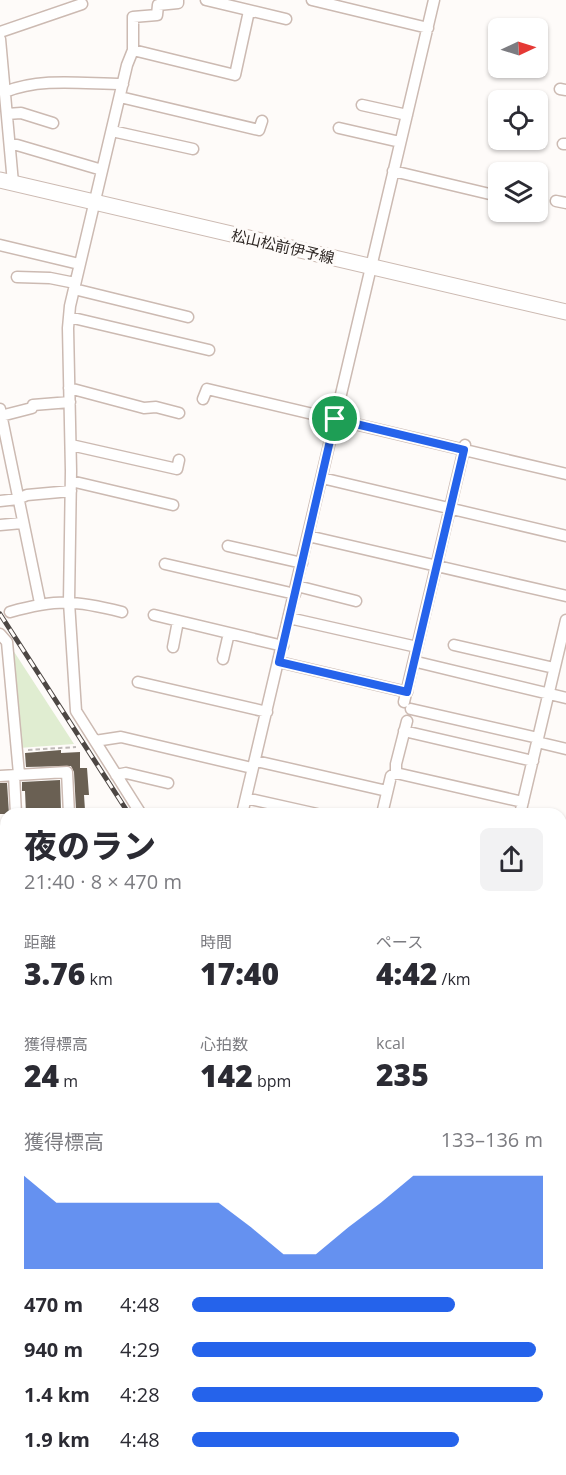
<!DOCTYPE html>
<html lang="ja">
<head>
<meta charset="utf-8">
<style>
	:root { --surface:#fff; --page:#f2f2f3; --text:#2b2b33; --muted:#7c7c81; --accent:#2563eb }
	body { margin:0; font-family:"Open Sans","Noto Sans JP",sans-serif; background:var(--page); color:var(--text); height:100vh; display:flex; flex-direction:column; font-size:22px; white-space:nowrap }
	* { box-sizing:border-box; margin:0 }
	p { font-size:20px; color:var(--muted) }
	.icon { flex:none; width:33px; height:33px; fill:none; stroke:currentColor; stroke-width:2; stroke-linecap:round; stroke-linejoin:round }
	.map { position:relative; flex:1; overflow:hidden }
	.sheet { position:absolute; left:0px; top:808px; width:567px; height:668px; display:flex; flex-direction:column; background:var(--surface); border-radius:18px 18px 0 0; box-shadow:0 2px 4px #0004 }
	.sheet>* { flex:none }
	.needle { width:39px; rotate:86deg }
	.fabs { position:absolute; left:488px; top:18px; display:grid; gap:12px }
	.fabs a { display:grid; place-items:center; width:60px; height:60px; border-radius:9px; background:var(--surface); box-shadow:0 2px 4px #0004; font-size:30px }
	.pin { position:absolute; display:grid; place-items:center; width:51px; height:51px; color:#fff; margin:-26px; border:3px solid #fff; border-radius:50%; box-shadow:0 2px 6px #0007 }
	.round { display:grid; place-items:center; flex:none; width:63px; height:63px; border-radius:9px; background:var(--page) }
	.head { display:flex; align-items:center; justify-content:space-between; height:102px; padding:0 24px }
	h1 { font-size:33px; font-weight:800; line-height:45px }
	.stats { display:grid; grid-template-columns:repeat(3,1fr); gap:9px; height:102px; padding:6px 24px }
	.stats div { display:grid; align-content:center }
	.stats b { font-size:30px; font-weight:800 }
	.stats small { font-size:16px; font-weight:400 }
	.stats p { font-size:16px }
	.chart { height:168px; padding:12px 24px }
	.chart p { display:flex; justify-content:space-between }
	.chart svg { width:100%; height:108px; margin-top:6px; fill:var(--accent); opacity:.7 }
	ul { padding:0 24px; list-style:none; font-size:20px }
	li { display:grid; grid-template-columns:96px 72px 1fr; align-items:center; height:45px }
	li i { height:15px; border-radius:8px; background:var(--accent) }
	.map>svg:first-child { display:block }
</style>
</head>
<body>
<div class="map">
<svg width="566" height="1475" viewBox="0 0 566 1475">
	<rect width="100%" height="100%" fill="#fefbf9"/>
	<!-- green -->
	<path fill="#e0edd1" d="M9,644L74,744L19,748Z
		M6,1232V1470H193V1475H0V1233Z"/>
	<!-- building -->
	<path fill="#6a6053" d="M61,750V753L80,752V768H87L89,795H84L85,810H76L74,772L71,766L26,767L25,753Z
		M60,780L61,811H59V814H26L25,791H22V782Z
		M0,783H7L9,814H0Z"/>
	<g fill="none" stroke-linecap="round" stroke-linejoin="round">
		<defs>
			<path id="lane" d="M181,1470L182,1475"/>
			<path id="street" d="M206,0L286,19
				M312,0L428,28
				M0,32L82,4
				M0,39L13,183
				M133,50L235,75L249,11
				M560,89L566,90
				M5,92C41,77 85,84 123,84
				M120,97L259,130L262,121
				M362,105L407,115
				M7,114L21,113L53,123
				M339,128L400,142
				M112,131L193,149
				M563,144H566
				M10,145H17L102,170
				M393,171L498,196
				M556,201L566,203
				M0,245L79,264
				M17,277L50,278L75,283
				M74,289L188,317
				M69,317L209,350
				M69,388L144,408L156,407L179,413
				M203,399L207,389L566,474
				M0,409L40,603
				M1,416L32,408L33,405L70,402
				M71,445L177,469L179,460
				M322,478L566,536
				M71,481L173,505
				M0,501L18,499L27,495L71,491
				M0,525L22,523
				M308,536L566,596
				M228,546L302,563
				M165,564L295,594
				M297,586L356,601
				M10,612C57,599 75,600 122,612
				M154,615L283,646
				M289,618L417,647
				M0,634L7,642L19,774
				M454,645L554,668
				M173,647L178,621
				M223,659L229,633
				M279,662L407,692
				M421,663L566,698
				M138,682L267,712
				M404,702L465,445
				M411,709L538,738
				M404,731L533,761
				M95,741L121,737L252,768
				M537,742L566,749
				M256,761L387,791
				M396,773V764L407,721
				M14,775L16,814
				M116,775L126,773L168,783
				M0,776L67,772L69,814
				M246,798L317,814
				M141,814L76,711L69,602L71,471L68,328L70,306L127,65L133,50V17L157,15L158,5L178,3V0
				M242,814L434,0
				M382,814L391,776L396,773L523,802
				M520,814L566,620
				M0,863H6
				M561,917H566
				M0,1009L6,1008
				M561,1020L566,1019
				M0,1094H6
				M561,1141L566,1140
				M561,1298L566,1381"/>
			<path id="secondary" d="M0,180L566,312
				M561,1377H566
				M205,1470V1475
				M405,1470V1475"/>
		</defs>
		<!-- lane casing -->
		<use href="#lane" stroke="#ccbab2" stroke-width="8"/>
		<!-- street casing -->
		<use href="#street" stroke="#ccbab2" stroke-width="13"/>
		<!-- secondary casing -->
		<use href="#secondary" stroke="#ccbab2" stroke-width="17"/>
		<!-- path -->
		<path stroke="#beb9b7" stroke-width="2" stroke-dasharray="4.5 3" stroke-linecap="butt" d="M28,750L76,747
			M561,842L566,840
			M0,889L6,888
			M0,1046L6,1045"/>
		<!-- lane -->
		<use href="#lane" stroke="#fff" stroke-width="5"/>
		<!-- street -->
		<use href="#street" stroke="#fff" stroke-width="10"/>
		<!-- secondary -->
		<use href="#secondary" stroke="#fff" stroke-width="15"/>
		<defs>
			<path id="rail" d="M0,614L129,814
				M551,1470L555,1475"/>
		</defs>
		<!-- rail casing -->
		<use href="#rail" stroke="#4d4744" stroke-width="5"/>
		<!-- rail -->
		<use href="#rail" stroke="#fefbf9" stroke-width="3" stroke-dasharray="9" stroke-linecap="butt"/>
	</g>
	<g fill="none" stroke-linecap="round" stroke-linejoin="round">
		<defs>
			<path id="route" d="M335,419L464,450L407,692L279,662Z"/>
		</defs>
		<!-- route casing -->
		<use href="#route" stroke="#fff" stroke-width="12"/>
		<!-- route -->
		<use href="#route" stroke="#2563eb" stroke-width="8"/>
	</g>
	<g text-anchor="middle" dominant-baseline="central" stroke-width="6" stroke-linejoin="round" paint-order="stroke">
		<!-- street labels -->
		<g font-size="15" fill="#2f2825" stroke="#fefbf9">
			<text transform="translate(283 246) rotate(13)">松山松前伊予線</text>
		</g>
	</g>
</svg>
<div class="fabs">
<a><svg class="needle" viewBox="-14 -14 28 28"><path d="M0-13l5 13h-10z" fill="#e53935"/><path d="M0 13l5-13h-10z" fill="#7c7c81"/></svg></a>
<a><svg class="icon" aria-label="locate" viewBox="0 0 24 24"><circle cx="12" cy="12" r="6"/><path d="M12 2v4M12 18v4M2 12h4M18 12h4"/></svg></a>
<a><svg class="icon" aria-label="layers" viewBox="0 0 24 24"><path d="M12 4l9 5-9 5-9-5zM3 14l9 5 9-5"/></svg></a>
</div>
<div class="pin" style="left:335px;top:419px;background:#1e9e55"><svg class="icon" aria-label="arrive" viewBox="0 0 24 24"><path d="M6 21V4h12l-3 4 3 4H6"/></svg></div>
<section class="sheet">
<div class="head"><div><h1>夜のラン</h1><p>21:40 · 8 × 470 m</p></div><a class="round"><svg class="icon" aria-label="share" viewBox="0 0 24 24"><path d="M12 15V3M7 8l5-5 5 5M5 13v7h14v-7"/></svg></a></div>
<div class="stats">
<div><p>距離</p><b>3.76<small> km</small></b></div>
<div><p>時間</p><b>17:40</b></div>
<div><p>ペース</p><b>4:42<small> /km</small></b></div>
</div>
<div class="stats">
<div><p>獲得標高</p><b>24<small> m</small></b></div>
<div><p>心拍数</p><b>142<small> bpm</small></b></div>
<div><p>kcal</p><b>235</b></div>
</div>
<div class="chart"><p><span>獲得標高</span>133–136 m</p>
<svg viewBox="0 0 160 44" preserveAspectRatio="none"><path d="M0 44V6L10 17L20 17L30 17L40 17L50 17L60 17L70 27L80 38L90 38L100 27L110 17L120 6L130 6L140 6L150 6L160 6V44z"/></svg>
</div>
<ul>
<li><b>470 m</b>4:48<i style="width:75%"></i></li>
<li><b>940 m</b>4:29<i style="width:98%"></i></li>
<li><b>1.4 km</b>4:28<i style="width:100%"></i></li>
<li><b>1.9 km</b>4:48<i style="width:76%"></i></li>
</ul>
</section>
</div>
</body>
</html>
